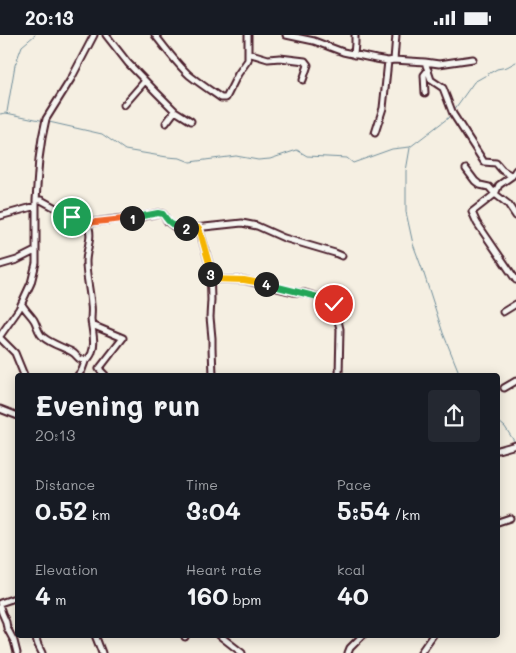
<!DOCTYPE html>
<html lang="en">
<head>
<meta charset="utf-8">
<style>
	:root { --surface:#171b24; --page:#242831; --text:#f1f3f6; --muted:#9ea1a6 }
	body { margin:0; font-family:Mali,sans-serif; background:var(--page); color:var(--text); height:100vh; display:flex; flex-direction:column; font-size:19px; white-space:nowrap }
	* { box-sizing:border-box; margin:0 }
	p { font-size:16px; color:var(--muted) }
	.icon { flex:none; width:28px; height:28px; fill:none; stroke:currentColor; stroke-width:2; stroke-linecap:round; stroke-linejoin:round }
	.map { position:relative; flex:1; overflow:hidden }
	.side { position:absolute; left:15px; top:338px; width:485px; height:265px; display:flex; flex-direction:column; background:var(--surface); border-radius:5px; box-shadow:0 2px 12px #0003 }
	.side>* { flex:none }
	.pin { position:absolute; display:grid; place-items:center; width:42px; height:42px; color:#fff; margin:-21px; border:2px solid #fff; border-radius:50%; box-shadow:0 1px 5px #0007 }
	.km { position:absolute; width:25px; height:25px; margin:-12px; border-radius:50%; background:#222; color:#fff; font-size:14px; line-height:25px; text-align:center }
	.round { display:grid; place-items:center; flex:none; width:52px; height:52px; border-radius:5px; background:var(--page) }
	.overview { display:flex; align-items:center; justify-content:space-between; height:85px; padding:0 20px }
	h1 { font-size:28px; font-weight:800; line-height:38px }
	.stats { display:grid; grid-template-columns:repeat(3,1fr); gap:8px; height:85px; padding:5px 20px }
	.stats div { display:grid; align-content:center }
	.stats b { font-size:25px; font-weight:800 }
	.stats small { font-size:14px; font-weight:400 }
	.stats p { font-size:14px }
	.status { display:flex; justify-content:space-between; align-items:center; height:35px; padding:0 25px; background:var(--surface); direction:ltr }
	.status svg { height:14px; fill:currentColor }
	.map>svg:first-child { display:block }
</style>
</head>
<body>
<div class="status"><b>20:13</b><svg viewBox="0 0 49 12"><path d="M0 12V9h3v3zM5 12V6h3v6zM10 12V3h3v9zM15 12V0h3v12zM26 1h20v11H26zM47 4h2v5h-2z"/></svg></div>
<div class="map">
<svg width="516" height="618" viewBox="0 0 516 618">
	<rect width="100%" height="100%" fill="#f5efe2"/>
	<filter id="ink" filterUnits="userSpaceOnUse"><feTurbulence type="fractalNoise" baseFrequency=".02" numOctaves="2"/><feDisplacementMap in="SourceGraphic" scale="10" xChannelSelector="R" yChannelSelector="G"/><feConvolveMatrix kernelMatrix="1 2 1 2 8 2 1 2 1" color-interpolation-filters="sRGB"/></filter>
	<g filter="url(#ink)">
		<g fill="none" stroke-linecap="round" stroke-linejoin="round">
			<!-- stream -->
			<path stroke="#708e9b" stroke-width="1" d="M454,75L474,47L497,34L507,32L516,27
				M7,77L15,30L22,11L35,0
				M0,79L6,78L45,86
				M49,87L102,99L125,115L167,122L180,123L190,127L236,121L258,125L270,124L297,115L307,121L347,123L353,128L392,114L410,112L448,83L451,78
				M410,113L406,136V177L413,209L424,239L443,298L460,340
				M498,386L505,392L516,409"/>
			<defs>
				<path id="minor" d="M106,0L128,28L157,58L175,76L191,86
					M155,0C166,14 176,28 189,40C199,48 211,56 221,63H226L238,39L248,25V0
					M286,0L314,6L343,17L376,24L388,26L394,25L425,27L431,45L443,53L453,79L484,127L496,128L502,135L512,141
					M248,18L268,24L280,23L305,26L308,30L303,45
					M354,20L355,8V0
					M394,25L396,0
					M425,27L439,29L473,24
					M425,58L424,40L428,35
					M124,70L145,46
					M166,88L175,76
					M375,98L383,73L388,26
					M466,134L475,146L480,150L489,152L495,159L508,169L516,181
					M516,135L512,141L499,150L495,159L472,177L477,188L516,245
					M36,165H41L72,182L87,188L117,184L141,182L158,178L163,179L168,187L175,192L195,193L242,188L257,191L284,203L335,218L342,221
					M0,181L36,171
					M199,193L210,232L211,265L210,282L212,303V313L213,340
					M0,230L17,225L35,216
					M210,244L244,245L294,257L305,258L332,266L334,269L340,294L339,340
					M22,269C25,275 30,279 34,285C37,290 38,298 43,302C51,309 63,312 72,317C79,321 77,327 88,324C90,321 92,319 92,317C96,308 92,295 91,285C91,280 92,275 91,270C90,255 86,241 86,227C86,214 94,200 87,188
					M503,277L516,269
					M92,290L123,303L99,334L105,340
					M0,301L19,274L31,248L36,228V165L39,124L42,103L46,84L71,44L94,0
					M0,303L15,318L24,340
					M78,340L82,335L86,324
					M504,353L516,346
					M0,374L18,381
					M498,415L516,410
					M498,487L510,483
					M0,568L18,562
					M0,572L2,578L6,587L7,593L14,606L17,618
					M35,600L38,610L42,618
					M95,600L102,618
					M219,600L242,618
					M185,602L186,600
					M421,617L433,600
					M348,618L350,613L363,600"/>
			</defs>
			<!-- minor casing -->
			<use href="#minor" stroke="#4a1f2b" stroke-width="9"/>
			<!-- minor -->
			<use href="#minor" stroke="#f6f6f2" stroke-width="5"/>
		</g>
	</g>
	<g fill="none" stroke-linecap="round" stroke-linejoin="round" filter="url(#ink)">
		<defs>
			<path id="split-1" d="M72,182L87,188L132,183"/>
			<path id="split-2" d="M132,183L158,178L163,179C170,190 173,191 186,193"/>
			<path id="split-3" d="M186,193H199L210,232V239"/>
			<path id="split-4" d="M210,239V244L244,245L266,249"/>
			<path id="split-5" d="M266,249L322,263L332,266L334,269"/>
		</defs>
		<!-- split-1 casing -->
		<use href="#split-1" stroke="#fff" stroke-width="10"/>
		<!-- split-2 casing -->
		<use href="#split-2" stroke="#fff" stroke-width="10"/>
		<!-- split-3 casing -->
		<use href="#split-3" stroke="#fff" stroke-width="10"/>
		<!-- split-4 casing -->
		<use href="#split-4" stroke="#fff" stroke-width="10"/>
		<!-- split-5 casing -->
		<use href="#split-5" stroke="#fff" stroke-width="10"/>
		<!-- split-1 -->
		<use href="#split-1" stroke="#f0652b" stroke-width="6"/>
		<!-- split-2 -->
		<use href="#split-2" stroke="#22a559" stroke-width="6"/>
		<!-- split-3 -->
		<use href="#split-3" stroke="#f5b400" stroke-width="6"/>
		<!-- split-4 -->
		<use href="#split-4" stroke="#f5b400" stroke-width="6"/>
		<!-- split-5 -->
		<use href="#split-5" stroke="#22a559" stroke-width="6"/>
	</g>
</svg>
<div class="pin" style="left:72px;top:182px;background:#1e9e55"><svg class="icon" aria-label="arrive" viewBox="0 0 24 24"><path d="M6 21V4h12l-3 4 3 4H6"/></svg></div>
<div class="pin" style="left:334px;top:269px;background:#d93025"><svg class="icon" aria-label="check" viewBox="0 0 24 24"><path d="M5 12l5 5 9-10"/></svg></div>
<b class="km" style="left:132px;top:183px">1</b>
<b class="km" style="left:186px;top:193px">2</b>
<b class="km" style="left:210px;top:239px">3</b>
<b class="km" style="left:266px;top:249px">4</b>
<section class="side">
<div class="overview"><div><h1>Evening run</h1><p>20:13</p></div><a class="round"><svg class="icon" aria-label="share" viewBox="0 0 24 24"><path d="M12 15V3M7 8l5-5 5 5M5 13v7h14v-7"/></svg></a></div>
<div class="stats">
<div><p>Distance</p><b>0.52<small> km</small></b></div>
<div><p>Time</p><b>3:04</b></div>
<div><p>Pace</p><b>5:54<small> /km</small></b></div>
</div>
<div class="stats">
<div><p>Elevation</p><b>4<small> m</small></b></div>
<div><p>Heart rate</p><b>160<small> bpm</small></b></div>
<div><p>kcal</p><b>40</b></div>
</div>
</section>
</div>
</body>
</html>
